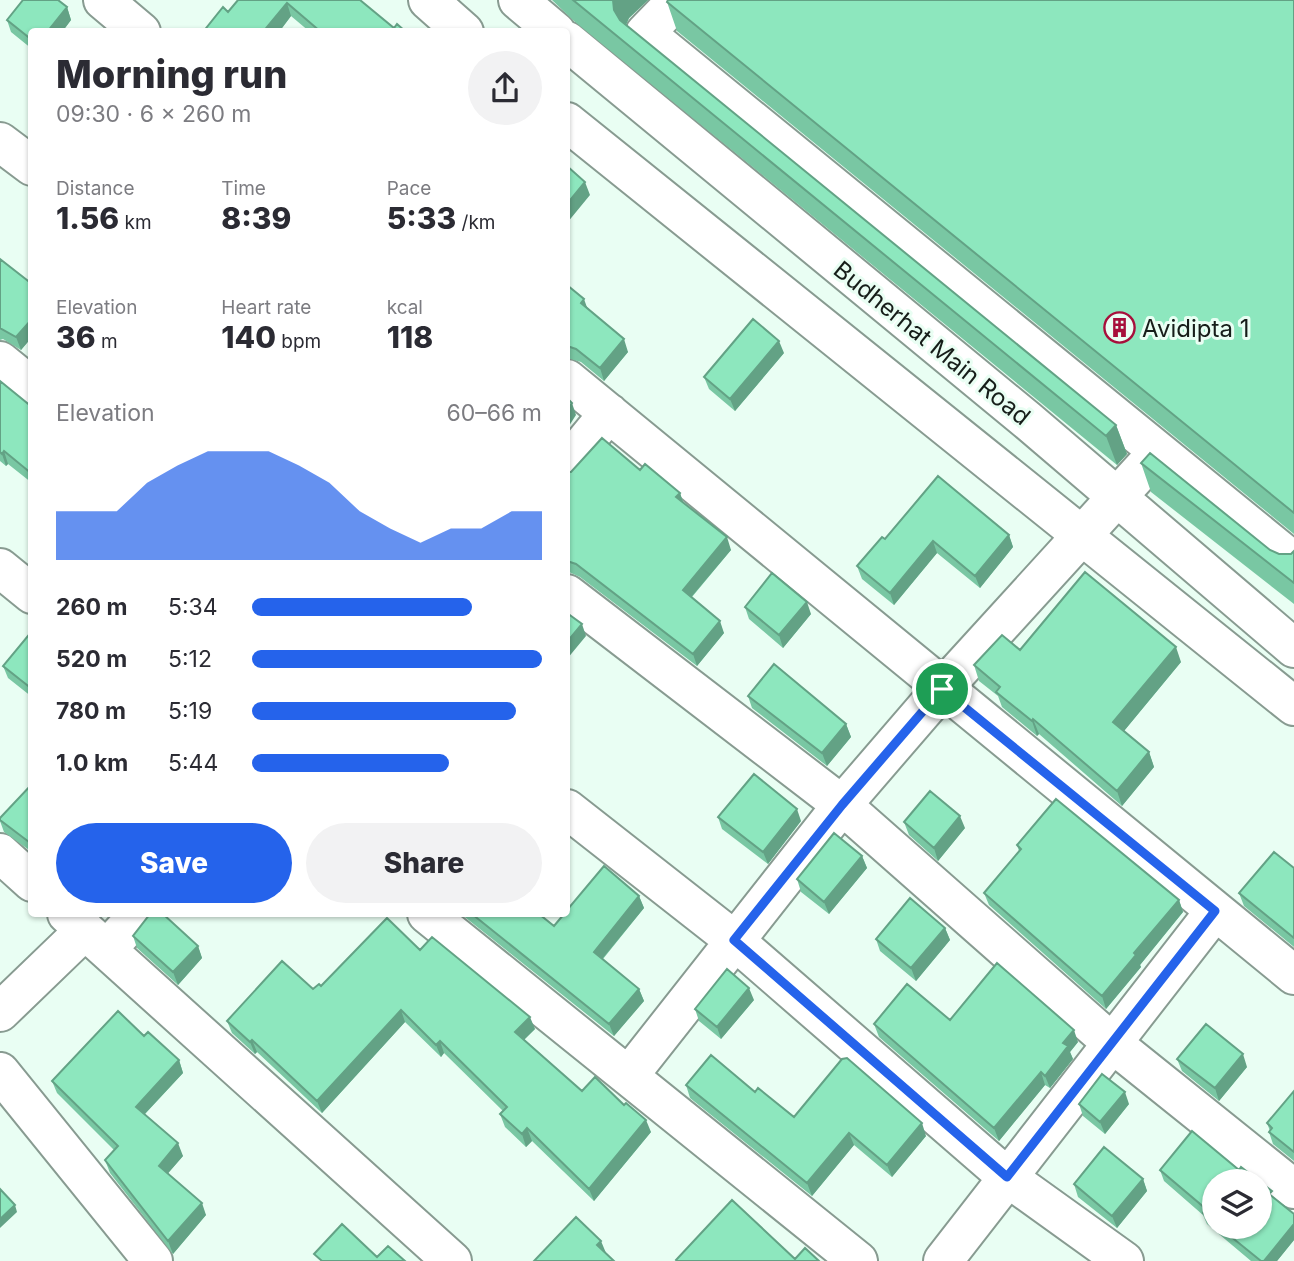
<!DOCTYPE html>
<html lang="en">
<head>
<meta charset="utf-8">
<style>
	:root { --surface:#fff; --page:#f2f2f3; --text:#2b2b33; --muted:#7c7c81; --accent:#2563eb }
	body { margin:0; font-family:Inter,sans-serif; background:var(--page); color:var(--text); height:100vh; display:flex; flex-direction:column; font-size:26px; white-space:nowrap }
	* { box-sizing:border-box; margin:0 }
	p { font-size:23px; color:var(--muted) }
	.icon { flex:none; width:38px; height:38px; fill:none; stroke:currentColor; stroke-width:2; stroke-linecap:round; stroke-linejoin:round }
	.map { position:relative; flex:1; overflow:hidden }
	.sheet { position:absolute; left:28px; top:28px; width:542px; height:889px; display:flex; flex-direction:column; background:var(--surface); border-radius:7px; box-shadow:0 2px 5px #0004 }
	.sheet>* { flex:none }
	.buttons { position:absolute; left:1202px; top:1169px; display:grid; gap:14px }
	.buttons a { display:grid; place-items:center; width:70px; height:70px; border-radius:50%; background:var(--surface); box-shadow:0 2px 5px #0004; font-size:35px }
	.pin { position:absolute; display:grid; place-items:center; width:60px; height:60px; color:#fff; margin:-30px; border:4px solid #fff; border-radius:50%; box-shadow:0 2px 7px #0007 }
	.round { display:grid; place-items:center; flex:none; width:74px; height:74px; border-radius:37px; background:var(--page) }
	.head { display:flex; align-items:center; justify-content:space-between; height:119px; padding:0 28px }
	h1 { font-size:38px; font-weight:800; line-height:52px }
	.stats { display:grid; grid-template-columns:repeat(3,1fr); gap:10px; height:119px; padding:7px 28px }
	.stats div { display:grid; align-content:center }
	.stats b { font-size:30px; font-weight:800 }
	.stats small { font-size:19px; font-weight:400 }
	.stats p { font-size:19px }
	.chart { height:196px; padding:14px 28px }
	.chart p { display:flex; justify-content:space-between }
	.chart svg { width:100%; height:126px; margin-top:7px; fill:var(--accent); opacity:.7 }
	.primary-button { display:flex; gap:14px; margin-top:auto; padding:14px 28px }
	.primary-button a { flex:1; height:80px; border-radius:42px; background:var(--accent); color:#fff; font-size:28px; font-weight:800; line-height:80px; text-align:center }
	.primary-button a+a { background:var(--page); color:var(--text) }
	ul { padding:0 28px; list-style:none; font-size:23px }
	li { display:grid; grid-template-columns:112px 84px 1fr; align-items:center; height:52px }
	li i { height:18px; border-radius:9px; background:var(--accent) }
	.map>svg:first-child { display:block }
</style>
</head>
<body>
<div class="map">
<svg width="1294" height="1261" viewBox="0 0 1294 1261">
	<rect width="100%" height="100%" fill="#e9fef3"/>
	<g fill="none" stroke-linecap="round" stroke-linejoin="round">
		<defs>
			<path id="minor" d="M103,0L141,32
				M428,0L464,32
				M518,0L556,32
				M677,0L645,33L1294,562
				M567,41L1027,420L1294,648
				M567,122L1294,706
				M0,142L32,166
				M0,361L32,387
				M567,379L1294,975
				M567,464L609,413
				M0,568L32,594
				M567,594L842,805L1112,1043L1294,1189
				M567,809L734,940L1007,1177L1124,1261
				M0,853L32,882
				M67,914L452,1261
				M427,914L858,1261
				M107,949L139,914
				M0,1012L85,930
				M0,1072L153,1261
				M630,1074L842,805L942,689L1158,452
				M943,1261L1215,911"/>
		</defs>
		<!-- minor casing -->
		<use href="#minor" stroke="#889b91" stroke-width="42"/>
		<!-- minor -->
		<use href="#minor" stroke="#fff" stroke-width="38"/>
	</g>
	<!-- wall -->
	<path fill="#79c7a3" d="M238,0H360L394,28L406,32H310L291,16L279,32H203L228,12Z
		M552,0H648L629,18L626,25L1116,425L1127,454L1117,465L574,21Z
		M1294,0V534L677,31L667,2Z
		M67,7L71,20L62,32H32V49L11,32L7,20Z
		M0,259L32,284V337L21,350L3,339L0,340Z
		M567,285L628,352L604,381L581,362L567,358Z
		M784,353L735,411L709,389L704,377Z
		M0,381L32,407V483L8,464L6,466L0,461Z
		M1141,463L1270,550L1279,554H1291L1294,551V604L1151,492Z
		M640,470L680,493L683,502L731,550L692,597L724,633L697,666L580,577L569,572L567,573V472Z
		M1009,535L1013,547L980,588L937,553L894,605L862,579L857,566L885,539Z
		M745,607L811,614L783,648L749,619Z
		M32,631V697L8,678L3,666Z
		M1020,650L1181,662L1124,731L1149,752L1154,767L1122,806L1039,734L1037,736L1002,707L998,696L979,681L974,665Z
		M748,696L846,724L851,737L827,766L752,708Z
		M32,784V852L4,832L0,821V818Z
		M718,817L801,821L768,864L722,829Z
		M904,822L965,828L938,861L909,835Z
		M1017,845L1179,900L1183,912L1140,965L1141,967L1106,1009L989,905L984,893L1019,851Z
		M862,856L867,868L829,914L801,892L797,879Z
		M1294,868V947L1244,906L1239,893Z
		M639,896L644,908L603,959L639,989L644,1001L614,1036L461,914H539L554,926Z
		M945,928L950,940L916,981L880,951L876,939Z
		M133,936L198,946L202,958L178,985L137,948Z
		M420,950L535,1029L524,1039L582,1091L651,1132L594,1201L532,1141L526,1147L505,1127L500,1114L503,1111L444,1053L441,1057L405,1022L322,1113L257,1052L255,1054L232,1033L227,1021Z
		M754,1000L721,1039L699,1021L695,1009Z
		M950,1020L1078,1042L1070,1052L1073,1059L1050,1088L1045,1085L999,1141L879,1037L874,1024Z
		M144,1036L179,1060L183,1073L145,1114L183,1156L168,1173L206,1215L173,1254L110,1173L105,1160L114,1150L57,1093L52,1081Z
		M1177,1059L1247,1067L1219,1101L1182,1071Z
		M686,1085L755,1092L794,1117L926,1136L892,1177L854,1145L812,1196L690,1098Z
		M1294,1091V1161L1273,1144L1269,1132L1270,1131L1267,1123Z
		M1079,1104H1129L1105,1134L1083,1116Z
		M1160,1170H1239L1259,1181H1214V1227H1260L1274,1198L1294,1214V1240L1277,1261H1251L1207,1224L1203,1215L1164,1181Z
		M1143,1179L1147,1191L1117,1228L1078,1197L1074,1184Z"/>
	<!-- shaded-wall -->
	<path fill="#63a285" d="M613,0H648L629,18L624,29L614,10Z
		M287,3L291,16L279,32H263Z
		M67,7L71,20L62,32H47Z
		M585,182L590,195L567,223V204Z
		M584,299L589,313L581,303Z
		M32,319V337L21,350L16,337Z
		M624,339L628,352L604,381L600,368Z
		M779,341L784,353L735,411L730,399Z
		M572,403L576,415L567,429V410Z
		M1116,425L1127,454L1117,465L1106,436Z
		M4,451L8,464L6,466L2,454Z
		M680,493L684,505L676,497Z
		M1009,535L1013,547L980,588L975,576Z
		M727,537L731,550L687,602L683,590Z
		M933,541L937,553L894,605L890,593Z
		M807,602L811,614L783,648L779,635Z
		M720,621L724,633L697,666L693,654Z
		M582,624L586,636L567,659V642Z
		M1176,647L1181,662L1119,737L1113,722Z
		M1033,719L1039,734L1037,736L1032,721Z
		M846,724L851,737L827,766L822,753Z
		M1149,752L1154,767L1122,806L1117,791Z
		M797,809L801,821L768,864L763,852Z
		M960,816L965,828L938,861L934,848Z
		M862,856L867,868L829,914L824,902Z
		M639,896L644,908L598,964L594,952Z
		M1179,900L1183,912L1140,965L1141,967L1106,1009L1102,996L1134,953Z
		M945,928L950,940L916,981L911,968Z
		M198,946L202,958L178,985L173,972Z
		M749,988L754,1000L721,1039L717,1027Z
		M639,989L644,1001L614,1036L609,1024Z
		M401,1010L405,1022L322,1113L317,1101Z
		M530,1017L535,1029L520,1044L515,1032Z
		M1074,1030L1078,1042L1070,1052L1073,1059L1050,1088L1045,1076L1063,1043Z
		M252,1040L257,1052L255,1054L250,1042Z
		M440,1041L444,1053L441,1057L436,1045Z
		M1243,1054L1247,1067L1219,1101L1215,1088Z
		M179,1060L183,1073L140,1119L136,1107Z
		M1041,1072L1045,1085L999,1141L994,1128Z
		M1125,1092L1129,1104L1105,1134L1100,1122Z
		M646,1120L651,1132L594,1201L589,1189Z
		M922,1123L926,1136L892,1177L887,1165Z
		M527,1128L532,1141L526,1147L522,1134Z
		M849,1133L854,1145L812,1196L807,1183Z
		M178,1143L183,1156L164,1178L159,1166Z
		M1143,1179L1147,1191L1117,1228L1112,1216Z
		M202,1203L206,1215L173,1254L168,1241Z
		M15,1205L17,1212L0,1228V1219Z
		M1294,1224V1240L1277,1261H1264Z
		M601,1241L606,1253L597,1245Z"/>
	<!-- building -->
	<path fill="#8de7be" stroke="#63a285" stroke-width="2" d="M23,0H58L67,7L47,32H32V40L7,20Z
		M238,0H360L394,28L397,24L406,32H321L287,3L263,32H203L223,7L228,12Z
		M573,0H613L614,10L620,20L1116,425L1106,436Z
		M668,0H1294V513L667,2Z
		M567,166L585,182L567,204Z
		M0,259L32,284V319L16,337L0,328Z
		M567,285L584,299L581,303L624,339L600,368L576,349L567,346Z
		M753,319L779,341L730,399L704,377Z
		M0,381L32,407V474L4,451L2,454L0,452Z
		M567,398L572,403L567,410Z
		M602,438L640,470L645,464L680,493L676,497L727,537L683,590L720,621L693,654L576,564L567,561V472H571Z
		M1150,453L1270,550L1279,554H1291L1294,551V583L1141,463Z
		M938,476L1009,535L975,576L933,541L890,593L857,566L882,537L885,539Z
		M1085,572L1176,647L1113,722L1149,752L1117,791L1033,719L1032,721L996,692L1000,687L974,665L1002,635L1020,650Z
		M772,573L807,602L779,635L745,607Z
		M567,613L582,624L567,642Z
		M32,631V689L3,666Z
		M774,664L846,724L822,753L748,696Z
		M754,774L797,809L763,852L718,817Z
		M32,784V839L29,842L0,820V818Z
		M930,791L960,816L934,848L904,822Z
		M1056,799L1179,900L1134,953L1136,955L1102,996L984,893L1021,849L1017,845Z
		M834,833L862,856L824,902L797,879Z
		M1274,852L1294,868V938L1239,893Z
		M604,866L639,896L594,952L639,989L609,1024L472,914H539L554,926L564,914H567V910Z
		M910,898L945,928L911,968L876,939Z
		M150,914H163L198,946L173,972L133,936Z
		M387,918L420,950L432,937L530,1017L515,1032L582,1091L595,1077L624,1105L626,1103L646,1120L589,1189L527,1128L522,1134L500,1114L507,1107L440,1041L436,1045L401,1010L317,1101L252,1040L250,1042L227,1021L282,961L313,989L319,984L321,986Z
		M997,963L1074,1030L1063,1043L1068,1046L1045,1076L1041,1072L994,1128L874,1024L907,984L950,1020Z
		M727,969L749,988L717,1027L695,1009Z
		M118,1011L144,1036L148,1032L179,1060L136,1107L178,1143L159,1166L202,1203L168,1241L105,1160L118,1146L52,1081Z
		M1206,1024L1243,1054L1215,1088L1177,1059Z
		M711,1055L755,1092L758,1088L794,1117L842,1059L847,1058L922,1123L887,1165L849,1133L807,1183L686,1085Z
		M1102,1074L1125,1092L1100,1122L1079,1104Z
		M1294,1091V1152L1269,1132L1272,1128L1267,1123Z
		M1192,1131L1239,1170L1241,1167L1259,1181H1214V1223L1203,1213L1206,1209L1160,1170Z
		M1104,1147L1143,1179L1112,1216L1074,1184Z
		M1260,1182L1272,1191L1269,1194L1294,1214V1224L1264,1261H1261L1219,1227H1260Z
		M0,1189L15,1205L0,1219Z
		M732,1200L795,1259L805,1248L819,1261H677L676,1260Z
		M576,1217L601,1241L597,1245L614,1261H534Z
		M342,1224L377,1257L388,1246L405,1261H322L314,1254Z"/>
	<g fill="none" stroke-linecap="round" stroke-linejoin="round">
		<defs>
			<path id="route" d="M942,689L1215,911L1007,1177L734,940L842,805Z"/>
		</defs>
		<!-- route casing -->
		<use href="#route" stroke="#fff" stroke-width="14"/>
		<!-- route -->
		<use href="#route" stroke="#2563eb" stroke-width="9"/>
	</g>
	<!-- icons -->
	<defs>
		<symbol id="building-ring" viewBox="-11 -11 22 22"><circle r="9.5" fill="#e9fef3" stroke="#a70f3b" stroke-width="1.5"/><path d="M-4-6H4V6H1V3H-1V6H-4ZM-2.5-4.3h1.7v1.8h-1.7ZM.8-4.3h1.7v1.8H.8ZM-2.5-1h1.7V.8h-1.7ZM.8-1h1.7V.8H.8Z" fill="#a70f3b"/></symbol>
	</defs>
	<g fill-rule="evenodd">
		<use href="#building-ring" x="1102" y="310" width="35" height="35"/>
	</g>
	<g text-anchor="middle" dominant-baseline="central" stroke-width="6" stroke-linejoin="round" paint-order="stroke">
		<!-- poi labels -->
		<g font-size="24" fill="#161d19" stroke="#e9fef3" text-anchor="start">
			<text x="1142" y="328">Avidipta 1</text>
		</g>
		<!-- street labels -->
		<g font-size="24" fill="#161d19" stroke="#e9fef3">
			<text transform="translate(932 343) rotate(39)">Budherhat Main Road</text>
		</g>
	</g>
</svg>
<div class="buttons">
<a><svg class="icon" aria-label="layers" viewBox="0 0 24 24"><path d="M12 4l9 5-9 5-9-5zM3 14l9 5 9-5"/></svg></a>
</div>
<div class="pin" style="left:942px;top:689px;background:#1e9e55"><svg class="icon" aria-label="arrive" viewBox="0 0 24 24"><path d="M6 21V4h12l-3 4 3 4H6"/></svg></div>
<section class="sheet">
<div class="head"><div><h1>Morning run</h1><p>09:30 · 6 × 260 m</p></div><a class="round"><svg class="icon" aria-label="share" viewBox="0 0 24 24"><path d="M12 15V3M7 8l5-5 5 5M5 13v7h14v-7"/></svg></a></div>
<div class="stats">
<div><p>Distance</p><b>1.56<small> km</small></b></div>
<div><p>Time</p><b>8:39</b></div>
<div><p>Pace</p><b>5:33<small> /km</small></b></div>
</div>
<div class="stats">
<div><p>Elevation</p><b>36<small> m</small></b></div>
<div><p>Heart rate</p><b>140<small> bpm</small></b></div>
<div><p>kcal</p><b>118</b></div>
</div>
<div class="chart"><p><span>Elevation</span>60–66 m</p>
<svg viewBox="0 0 160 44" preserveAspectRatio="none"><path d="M0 44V27L10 27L20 27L30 17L40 11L50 6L60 6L70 6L80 11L90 17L100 27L110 33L120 38L130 33L140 33L150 27L160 27V44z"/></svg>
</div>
<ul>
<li><b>260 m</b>5:34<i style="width:76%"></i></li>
<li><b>520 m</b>5:12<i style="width:100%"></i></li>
<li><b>780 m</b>5:19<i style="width:91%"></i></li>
<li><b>1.0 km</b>5:44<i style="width:68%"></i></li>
</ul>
<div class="primary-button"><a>Save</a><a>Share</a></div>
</section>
</div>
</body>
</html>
